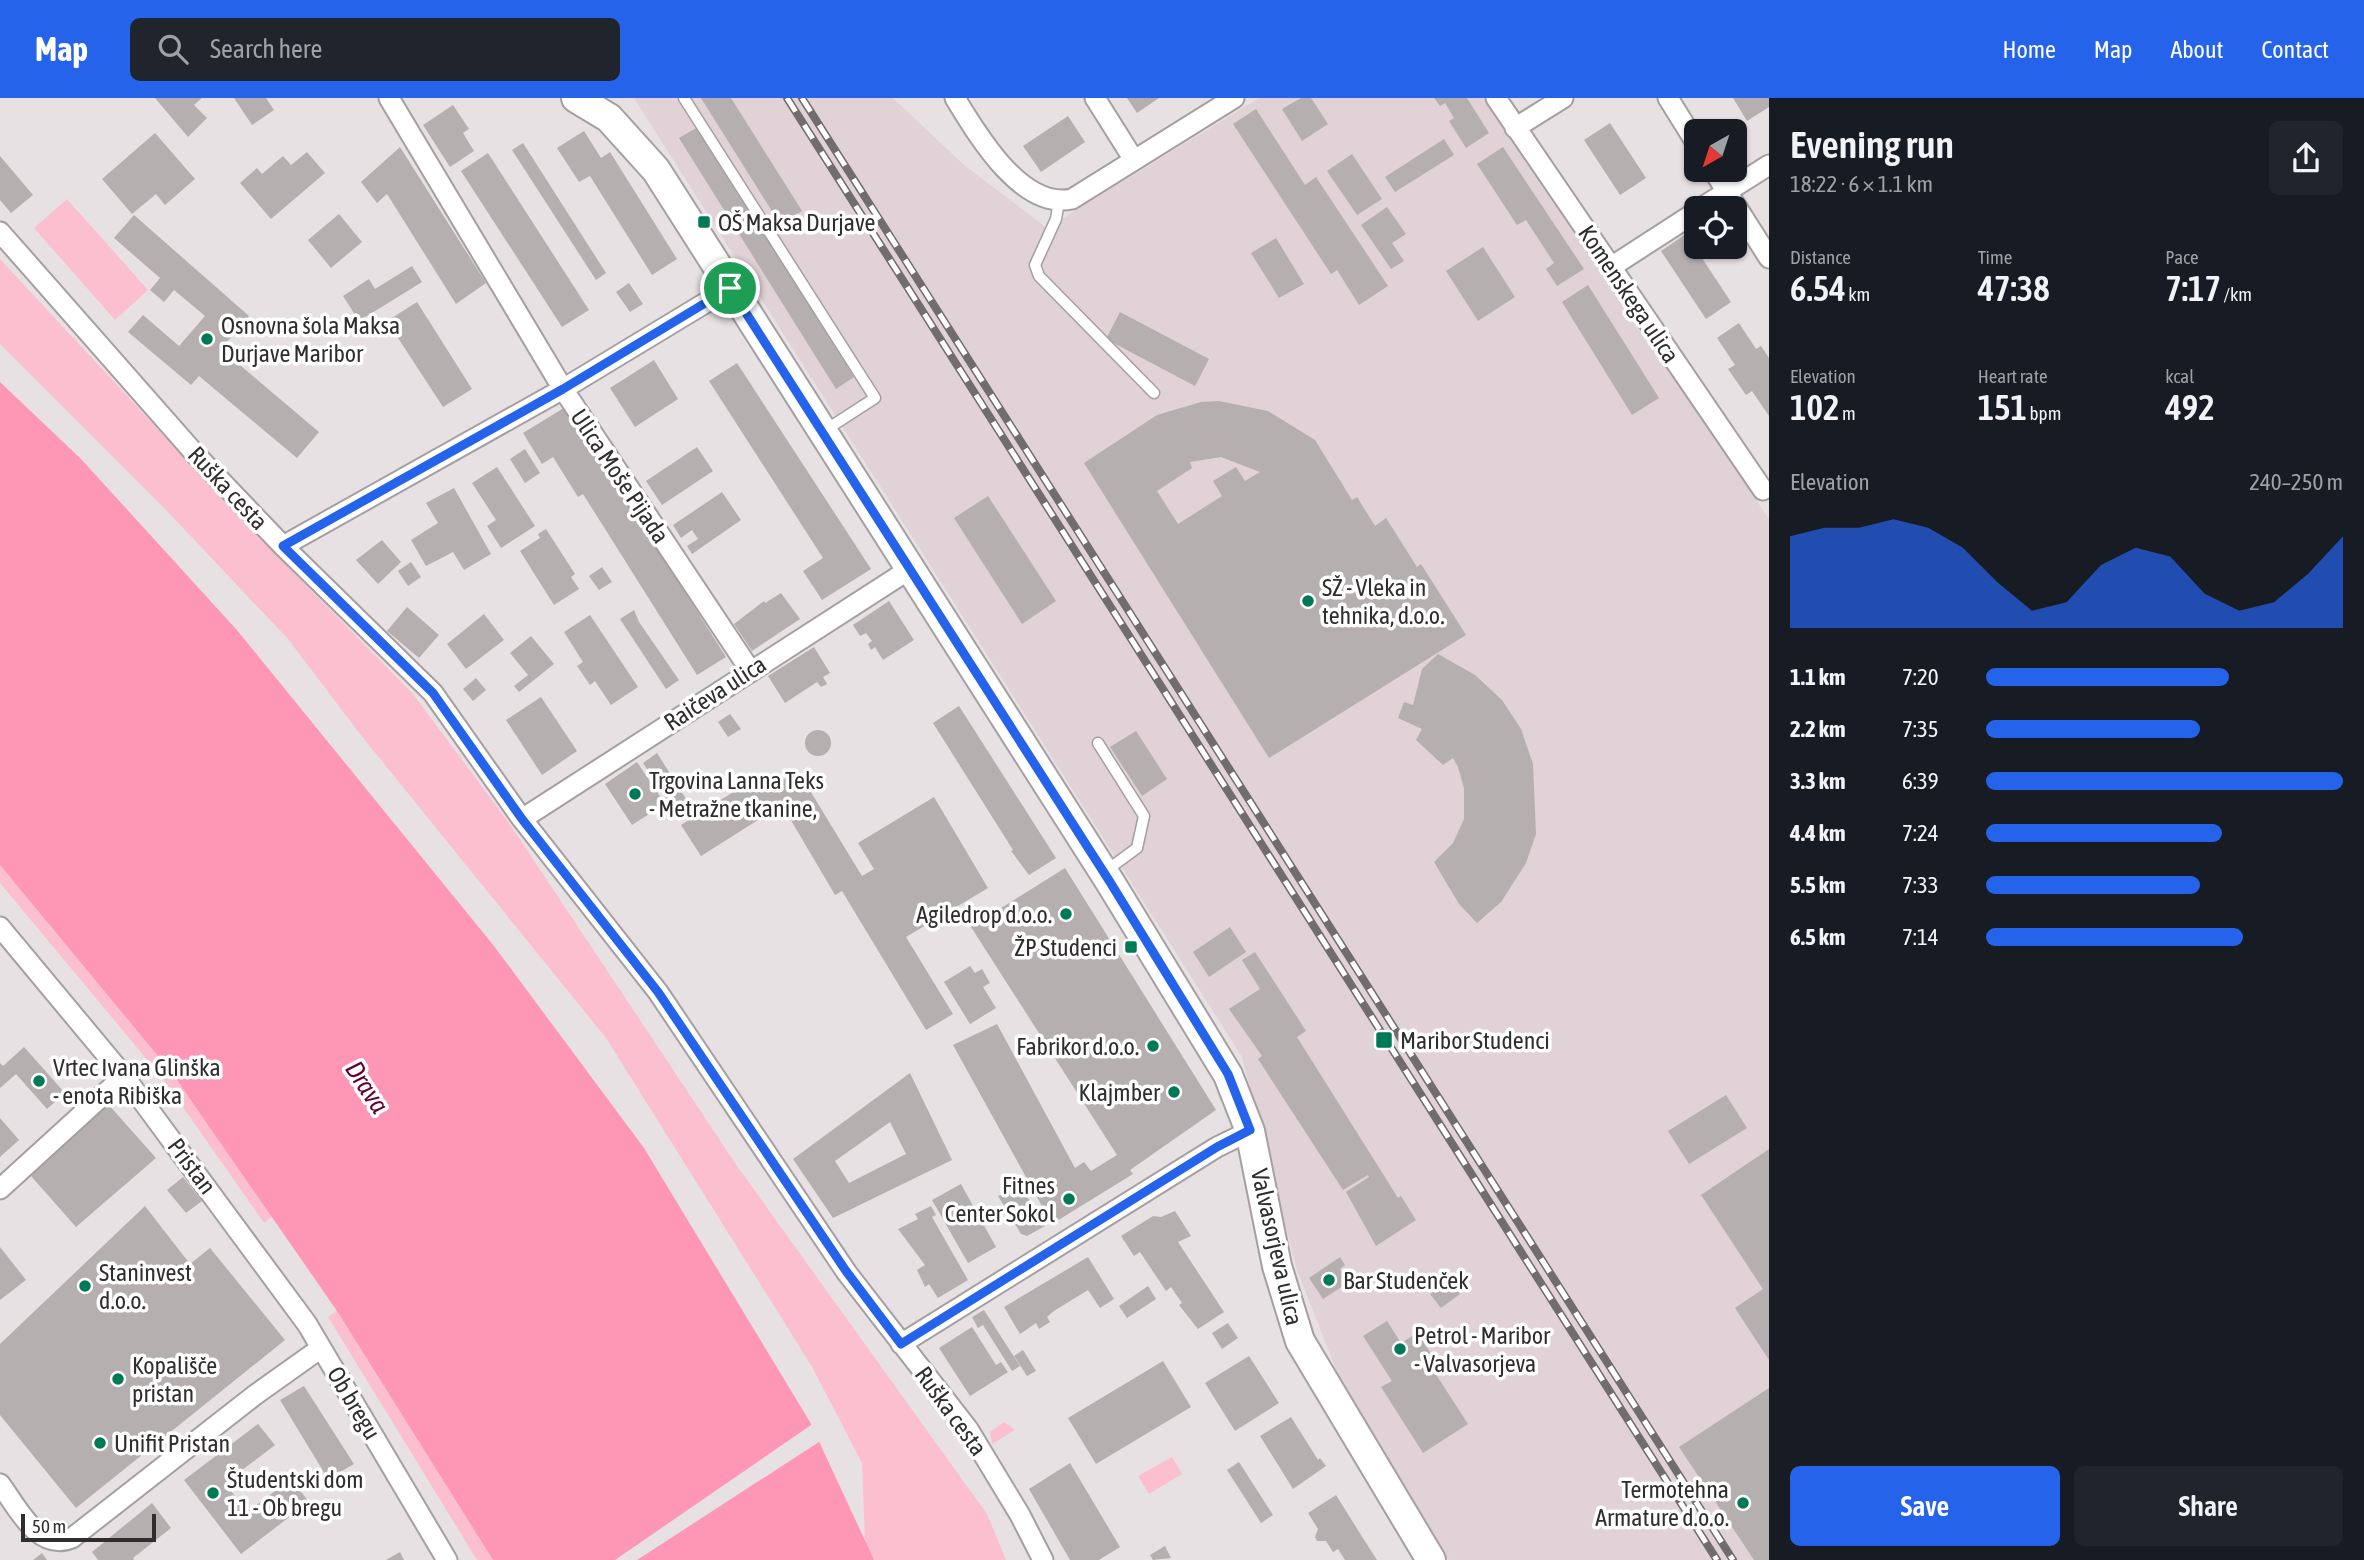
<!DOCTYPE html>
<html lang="en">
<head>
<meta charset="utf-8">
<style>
	:root { --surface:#171b24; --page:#20242c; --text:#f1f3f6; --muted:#9ea1a6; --accent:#2563eb }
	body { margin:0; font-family:"Asap Condensed",sans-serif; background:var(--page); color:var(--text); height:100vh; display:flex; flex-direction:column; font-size:26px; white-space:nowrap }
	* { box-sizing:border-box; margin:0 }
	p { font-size:23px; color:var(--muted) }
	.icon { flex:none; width:38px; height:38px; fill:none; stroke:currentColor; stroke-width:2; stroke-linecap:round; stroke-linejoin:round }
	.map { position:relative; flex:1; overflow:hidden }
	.details { display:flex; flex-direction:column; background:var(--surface); width:595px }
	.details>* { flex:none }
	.needle { width:46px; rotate:219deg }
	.fabs { position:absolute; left:1684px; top:21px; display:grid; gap:14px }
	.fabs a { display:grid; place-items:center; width:63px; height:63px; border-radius:10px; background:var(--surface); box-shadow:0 2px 5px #0004; font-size:35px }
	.scale { position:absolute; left:21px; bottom:18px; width:135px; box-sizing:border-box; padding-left:7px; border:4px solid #302d2e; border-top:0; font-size:19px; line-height:24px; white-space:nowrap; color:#302d2e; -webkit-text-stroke:5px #fff; paint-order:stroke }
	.pin { position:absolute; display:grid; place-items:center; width:60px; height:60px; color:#fff; margin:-30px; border:4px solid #fff; border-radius:50%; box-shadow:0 2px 7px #0007 }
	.round { display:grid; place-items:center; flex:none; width:74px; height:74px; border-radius:10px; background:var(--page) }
	.overview { display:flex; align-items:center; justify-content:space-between; height:119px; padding:0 21px }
	h1 { font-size:38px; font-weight:600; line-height:52px }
	.stats { display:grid; grid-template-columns:repeat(3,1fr); gap:10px; height:119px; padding:7px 21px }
	.stats div { display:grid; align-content:center }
	.stats b { font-size:35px; font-weight:600 }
	.stats small { font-size:19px; font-weight:400 }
	.stats p { font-size:19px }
	.chart { height:196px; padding:14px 21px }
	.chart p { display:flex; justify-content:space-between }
	.chart svg { width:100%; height:126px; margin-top:7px; fill:var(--accent); opacity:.7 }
	.cta { display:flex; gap:14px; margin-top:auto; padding:14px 21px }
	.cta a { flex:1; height:80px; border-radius:10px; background:var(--accent); color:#fff; font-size:28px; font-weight:600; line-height:80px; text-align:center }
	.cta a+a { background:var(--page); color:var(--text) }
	ul { padding:0 21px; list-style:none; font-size:23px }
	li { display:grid; grid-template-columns:112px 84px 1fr; align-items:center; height:52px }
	li i { height:18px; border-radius:9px; background:var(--accent) }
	header { display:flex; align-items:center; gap:42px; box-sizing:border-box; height:98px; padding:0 35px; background:var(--accent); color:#fff }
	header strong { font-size:33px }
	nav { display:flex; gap:38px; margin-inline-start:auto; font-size:24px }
	.search { width:490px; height:63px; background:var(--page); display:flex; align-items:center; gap:18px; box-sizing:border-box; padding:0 24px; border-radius:10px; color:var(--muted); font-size:26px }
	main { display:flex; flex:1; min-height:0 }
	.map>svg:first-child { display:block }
</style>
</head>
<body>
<header>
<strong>Map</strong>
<div class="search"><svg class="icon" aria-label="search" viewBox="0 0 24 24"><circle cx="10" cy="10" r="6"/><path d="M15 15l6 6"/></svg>Search here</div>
<nav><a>Home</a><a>Map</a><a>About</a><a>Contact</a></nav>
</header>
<main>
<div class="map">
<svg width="1769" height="1462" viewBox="0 0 1769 1462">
	<rect width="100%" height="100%" fill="#e8e1e3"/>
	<!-- built -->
	<path fill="#e0d2d6" d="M634,0H893L964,67L1047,130L1259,0H1483L1769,421V1462H1449L1344,1292L1297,1172L1242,959Z"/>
	<!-- green -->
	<path fill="#fbbfcf" d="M67,101L148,192L115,222L34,130Z
		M0,161L246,426L413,596L509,725L737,1068L987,1416L1006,1462H874L865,1444L862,1365L811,1267L606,940L360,636L288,541L168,414L0,246Z
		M0,767L172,975L273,1118L264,1125L164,982L0,785Z
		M337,1213L493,1462H477L328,1219Z
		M1004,1324L1015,1332L992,1346L990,1334Z
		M1172,1359L1182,1376L1149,1396L1138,1378Z"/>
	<!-- water -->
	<path fill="#fe96b6" d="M0,284L81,361L236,531L494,848L644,1050L810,1324L874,1462H493L337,1213L172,975L0,767Z"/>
	<!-- pier -->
	<path fill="#e8e1e3" d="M814,1325L822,1342L637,1462H615Z"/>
	<!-- building -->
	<path fill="#b5afb0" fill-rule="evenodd" d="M155,0H202L194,7L207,20L188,39Z
		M234,0H266L274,12L252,27Z
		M701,0H731L802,113L780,126Z
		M1127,0H1159L1137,15Z
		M1301,0H1311L1328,26L1302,43L1282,11Z
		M1434,0H1467L1489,35L1466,50L1449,23L1454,20L1445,5L1440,8Z
		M1733,0H1769V9L1747,23Z
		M453,7L469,31L463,35L474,53L450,69L423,27Z
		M1256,11L1305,87L1316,79L1388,188L1359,207L1337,172L1331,176L1233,26Z
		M1068,18L1085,44L1041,74L1023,48Z
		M1610,25L1646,80L1620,97L1584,42Z
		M698,29L854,279L836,291L679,40Z
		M584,33L601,60L610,54L677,161L652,177L590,78L579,84L557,50Z
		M155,35L195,81L165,107L156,96L132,116L102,81Z
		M1444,41L1454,57L1395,94L1385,79Z
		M523,45L606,175L596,182L512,52Z
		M400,49L486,185L456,206L387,96L377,105L361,84Z
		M1503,49L1584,171L1557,188L1546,171L1554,165L1526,122L1517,127L1477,66Z
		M307,54L325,75L271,121L240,85L257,70L262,76L283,58L291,67Z
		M488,55L589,212L562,229L461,73Z
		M1352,56L1382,101L1357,117L1327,73Z
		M0,58L33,97L11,115L0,102Z
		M1387,109L1406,136L1392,145L1404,163L1391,171L1361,127Z
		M339,116L362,144L331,170L308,142Z
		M134,117L249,218L221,251L319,334L297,360L199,278L191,287L128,234L143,217L179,248L205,218L174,192L164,204L150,192L160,180L114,140Z
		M1686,136L1731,204L1706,221L1661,153Z
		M1276,140L1304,186L1279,200L1251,155Z
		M1483,149L1515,199L1478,223L1446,173Z
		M412,168L422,184L359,223L343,198L369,181L375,191Z
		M629,185L643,206L630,214L616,194Z
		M1588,187L1659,300L1632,317L1562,204Z
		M417,204L472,291L443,309L387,223Z
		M1120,214L1209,261L1195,288L1106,241Z
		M1739,225L1756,251L1761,248L1769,260V318L1752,293L1746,297L1728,271L1735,267L1717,240Z
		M654,262L678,301L635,329L610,290Z
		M737,265L871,471L822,502L803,473L823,460L709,283Z
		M1219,303L1268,313L1315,342L1352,402L1357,399L1375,428L1386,420L1417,469L1421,466L1466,537L1269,660L1084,365L1157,317L1201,304ZM1221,359L1260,374L1245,383L1236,369L1213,383L1222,398L1178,426L1157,393L1192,370L1190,364Z
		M567,308L726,559L697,577L583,396L578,399L553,359L542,366L523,335Z
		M697,349L713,373L662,407L646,383Z
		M525,351L540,375L525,385L510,361Z
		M497,369L535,428L501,450L487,428L496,422L472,385Z
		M454,390L491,456L464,472L453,454L426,468L411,442L438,425L426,405Z
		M722,394L741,422L692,456L687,448L698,441L692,432L681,440L673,427Z
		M988,398L1056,503L1022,526L954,420Z
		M546,431L575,476L571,479L579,491L554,507L520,453L540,440L538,436Z
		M382,442L401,464L378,486L356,462Z
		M411,464L421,479L408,488L398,473Z
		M602,469L612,484L599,492L589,478Z
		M781,495L800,521L752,553L734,526L764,503L765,505Z
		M889,503L914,542L883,562L875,549L871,552L868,546L872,543L866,535L860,538L853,527Z
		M407,509L439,537L419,560L387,533Z
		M634,512L639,524L679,582L666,591L620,521Z
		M484,516L504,542L466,571L447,546Z
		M590,517L638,589L611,607L595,583L590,587L577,568L583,564L564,534Z
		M531,538L554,566L519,594L514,588L528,577L510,555Z
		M814,549L830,575L823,579L827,586L821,589L817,584L785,605L768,578Z
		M1438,556L1475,577L1502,602L1521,631L1533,666L1536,736L1526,765L1501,804L1477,825L1459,806L1434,764L1453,745L1464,721V690L1458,669L1453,660L1443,667L1416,642L1422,631L1398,620L1404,604L1413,607L1422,571Z
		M476,580L486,592L473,603L463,591Z
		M541,599L577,653L542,677L506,622Z
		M959,608L1056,760L1029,777L1011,753L1013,752L933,625Z
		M730,616L741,631L728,639L718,624Z
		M805 645a13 13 0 1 1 26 0a13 13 0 1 1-26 0Z
		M1136,633L1167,681L1142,698L1110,649Z
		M657,655L688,704L674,713L643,665Z
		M637,664L665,706L632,727L605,686Z
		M798,673L862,778L874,771L858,745L934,699L988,790L906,839L953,916L926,932L842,793L835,797L782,707L701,758L681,727L762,676L771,689Z
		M1065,770L1216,1012L1130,1072L1133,1076L1052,1126L953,947L997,926L1075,1070L1084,1064L1091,1073L1117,1057L971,829Z
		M1230,829L1246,854L1209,879L1193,854Z
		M1255,854L1306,933L1297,939L1398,1100L1401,1098L1416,1122L1376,1148L1346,1094L1369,1079L1368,1077L1343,1092L1258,961L1262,958L1229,911L1260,891L1242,862Z
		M970,868L975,875L982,871L990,885L983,889L996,910L970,926L944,884Z
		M24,949L65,995L47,1011L16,976L0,990V965L3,968Z
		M910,975L952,1062L833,1120L793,1061ZM890,1024L906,1056L849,1085L835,1063Z
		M1726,997L1747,1030L1689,1066L1668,1033Z
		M108,1006L156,1060L76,1129L31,1078Z
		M0,1020L19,1042L0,1059Z
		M1769,1051V1262L1735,1210L1763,1191L1701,1097Z
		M183,1079L202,1103L186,1115L167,1092Z
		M961,1086L996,1149L968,1165L932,1102Z
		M1016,1090L1025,1095L1045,1128L1027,1138L1021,1136L998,1098Z
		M145,1108L190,1166L210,1150L285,1242L76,1410L0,1317V1246Z
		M931,1108L936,1117L932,1119L968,1182L938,1200L929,1186L925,1189L917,1172L925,1167L898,1131L918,1121L915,1116Z
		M1175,1113L1191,1138L1178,1144L1224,1214L1198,1231L1179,1207L1182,1205L1171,1189L1166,1193L1140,1154L1134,1158L1121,1138L1153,1118L1161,1119Z
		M0,1149L26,1182L0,1202Z
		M1088,1159L1114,1201L1100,1210L1088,1192L1054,1213L1047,1219L1050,1224L1039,1231L1036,1225L1020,1236L1004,1209Z
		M1340,1159L1345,1167L1340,1171L1349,1184L1323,1201L1309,1180Z
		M1450,1182L1460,1196L1441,1210L1430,1196Z
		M1148,1188L1156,1201L1127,1220L1119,1208Z
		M984,1212L1020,1268L1012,1273L983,1227L978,1230L972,1219Z
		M1387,1223L1401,1245L1417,1235L1432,1257L1426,1261L1468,1326L1423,1355L1381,1289L1392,1283L1363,1238Z
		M1228,1225L1238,1240L1222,1251L1212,1235Z
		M972,1229L996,1267L1001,1264L1008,1274L970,1298L939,1250Z
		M1023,1252L1036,1273L1027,1278L1014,1258Z
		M1249,1258L1279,1305L1235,1333L1205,1285Z
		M1163,1263L1191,1309L1096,1366L1068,1320Z
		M304,1288L354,1366L328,1381L280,1302Z
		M1769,1290V1462H1754L1679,1349Z
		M1291,1319L1318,1362L1320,1360L1326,1368L1293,1391L1260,1338Z
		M258,1326L275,1347L225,1385L247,1414L291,1381L309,1404L241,1456L184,1382Z
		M1239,1364L1273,1417L1261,1425L1227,1372Z
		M1070,1365L1120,1449L1099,1462H1070L1029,1391Z
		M1336,1397L1361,1437L1377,1462H1345L1338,1451L1333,1454L1326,1443H1317L1315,1439L1318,1431L1308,1415Z
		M152,1405L171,1430L133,1460L134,1462H98L92,1454Z
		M1165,1448L1171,1460L1153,1462L1150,1457Z
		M400,1454L404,1462H386Z
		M42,1455L47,1462H33Z"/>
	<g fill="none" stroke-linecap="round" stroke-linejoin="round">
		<defs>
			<path id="lane" d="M684,0L875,300L824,333
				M1059,103L1056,121L1035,167L1039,178L1154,295
				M1098,645L1144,718L1137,750L1107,772"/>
			<path id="street" d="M389,0L563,291L750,572
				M955,0C977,36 1021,112 1072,101L1234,0
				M1095,0L1134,62
				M1496,0L1763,392
				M1668,0L1696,45
				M1515,30L1563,0
				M1713,72L1769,160
				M1701,110L1769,67
				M0,134L197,358L283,448L433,595L522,721L658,894L847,1175L968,1331L1020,1417L1043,1462
				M1611,169L1696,114
				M283,448L563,291L730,190
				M522,721L910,471
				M0,829L124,978L307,1226L447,1462
				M0,1091L124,978
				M901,1246L1217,1049L1250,1033
				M0,1386C18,1410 38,1454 72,1440L255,1297L321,1250"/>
			<path id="secondary" d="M576,0L609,20L656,72L1110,784L1228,977L1250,1033L1277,1168L1300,1243L1431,1462"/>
		</defs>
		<!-- lane casing -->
		<use href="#lane" stroke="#a69fa1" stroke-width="13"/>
		<!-- street casing -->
		<use href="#street" stroke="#a69fa1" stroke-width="23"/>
		<!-- secondary casing -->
		<use href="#secondary" stroke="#a69fa1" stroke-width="32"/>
		<!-- lane -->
		<use href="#lane" stroke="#fff" stroke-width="10"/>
		<!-- street -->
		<use href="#street" stroke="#fff" stroke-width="19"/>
		<!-- secondary -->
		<use href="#secondary" stroke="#fff" stroke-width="28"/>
		<defs>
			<path id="rail" d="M787,0L1717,1462
				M802,0L1733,1462"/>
		</defs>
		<!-- rail casing -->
		<use href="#rail" stroke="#716d6e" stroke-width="8"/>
		<!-- rail -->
		<use href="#rail" stroke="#fff" stroke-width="5" stroke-dasharray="16" stroke-linecap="butt"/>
	</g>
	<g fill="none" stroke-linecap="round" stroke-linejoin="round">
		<defs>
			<path id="route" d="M730,190L1110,784L1228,976L1250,1032L1217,1049L901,1246L846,1173L658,894L522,721L433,595L283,448L563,291Z"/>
		</defs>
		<!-- route casing -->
		<use href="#route" stroke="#fff" stroke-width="14"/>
		<!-- route -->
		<use href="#route" stroke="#2563eb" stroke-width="9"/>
	</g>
	<!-- markers -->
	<g fill="#007956" stroke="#fff" stroke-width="2.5">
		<rect x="697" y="117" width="14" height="14" rx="3.5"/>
		<circle cx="207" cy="241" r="7"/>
		<circle cx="1308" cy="503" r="7"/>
		<circle cx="635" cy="696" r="7"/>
		<circle cx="1066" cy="816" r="7"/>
		<rect x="1124" y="842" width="14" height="14" rx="3.5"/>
		<rect x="1375" y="933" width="18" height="18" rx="3.5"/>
		<circle cx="1153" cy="948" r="7"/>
		<circle cx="39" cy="983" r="7"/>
		<circle cx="1174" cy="994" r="7"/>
		<circle cx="1069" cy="1101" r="7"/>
		<circle cx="1329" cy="1182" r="7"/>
		<circle cx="85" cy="1188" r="7"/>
		<circle cx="1400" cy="1251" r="7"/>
		<circle cx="118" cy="1281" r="7"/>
		<circle cx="100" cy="1345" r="7"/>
		<circle cx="213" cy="1395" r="7"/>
		<circle cx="1743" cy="1405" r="7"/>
	</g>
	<g text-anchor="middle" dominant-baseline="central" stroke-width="7" stroke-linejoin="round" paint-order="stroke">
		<!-- poi labels -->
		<g font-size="24" fill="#302d2e" stroke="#fff" text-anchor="start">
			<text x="718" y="124">OŠ Maksa Durjave</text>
			<text x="221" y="227">Osnovna šola Maksa<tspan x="221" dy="28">Durjave Maribor</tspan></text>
			<text x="1322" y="489">SŽ - Vleka in<tspan x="1322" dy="28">tehnika, d.o.o.</tspan></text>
			<text x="649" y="682">Trgovina Lanna Teks<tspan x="649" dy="28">- Metražne tkanine,</tspan></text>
			<text x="1052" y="816" text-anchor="end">Agiledrop d.o.o.</text>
			<text x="1117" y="849" text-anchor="end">ŽP Studenci</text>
			<text x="1400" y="942">Maribor Studenci</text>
			<text x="1139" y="948" text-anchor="end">Fabrikor d.o.o.</text>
			<text x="53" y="969">Vrtec Ivana Glinška<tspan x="53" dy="28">- enota Ribiška</tspan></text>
			<text x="1160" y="994" text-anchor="end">Klajmber</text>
			<text x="1055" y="1087" text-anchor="end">Fitnes<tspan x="1055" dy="28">Center Sokol</tspan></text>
			<text x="99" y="1174">Staninvest<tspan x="99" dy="28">d.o.o.</tspan></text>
			<text x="1343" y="1182">Bar Studenček</text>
			<text x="1414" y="1237">Petrol - Maribor<tspan x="1414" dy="28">- Valvasorjeva</tspan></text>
			<text x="132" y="1267">Kopališče<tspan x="132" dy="28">pristan</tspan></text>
			<text x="114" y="1345">Unifit Pristan</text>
			<text x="227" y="1381">Študentski dom<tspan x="227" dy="28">11 - Ob bregu</tspan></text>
			<text x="1729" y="1391" text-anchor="end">Termotehna<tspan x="1729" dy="28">Armature d.o.o.</tspan></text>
		</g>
		<!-- street labels -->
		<g font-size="24" fill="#302d2e" stroke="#fff">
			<text transform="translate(1629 196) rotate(56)">Komenskega ulica</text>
			<text transform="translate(620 378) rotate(56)">Ulica Moše Pijada</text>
			<text transform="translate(228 390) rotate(47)">Ruška cesta</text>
			<text transform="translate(715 595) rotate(-33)">Raičeva ulica</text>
			<text transform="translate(192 1068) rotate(53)">Pristan</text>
			<text transform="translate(1277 1149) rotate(77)">Valvasorjeva ulica</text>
			<text transform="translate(354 1305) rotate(59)">Ob bregu</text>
			<text transform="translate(951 1313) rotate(54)">Ruška cesta</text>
		</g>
		<!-- water labels -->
		<g font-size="26" font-style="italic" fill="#60012f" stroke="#fff">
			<text transform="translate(367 989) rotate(57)">Drava</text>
		</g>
	</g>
</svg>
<div class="fabs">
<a><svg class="needle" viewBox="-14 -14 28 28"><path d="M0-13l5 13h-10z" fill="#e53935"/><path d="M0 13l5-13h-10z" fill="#9ea1a6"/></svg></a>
<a><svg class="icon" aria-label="locate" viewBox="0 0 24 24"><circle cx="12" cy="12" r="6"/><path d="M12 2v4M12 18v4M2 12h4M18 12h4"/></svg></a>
</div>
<div class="scale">50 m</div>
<div class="pin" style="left:730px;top:190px;background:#1e9e55"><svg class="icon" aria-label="arrive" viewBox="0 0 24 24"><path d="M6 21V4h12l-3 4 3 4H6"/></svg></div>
</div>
<section class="details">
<div class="overview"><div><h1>Evening run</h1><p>18:22 · 6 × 1.1 km</p></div><a class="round"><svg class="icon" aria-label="share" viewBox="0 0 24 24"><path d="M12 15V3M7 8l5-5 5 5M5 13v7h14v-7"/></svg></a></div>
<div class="stats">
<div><p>Distance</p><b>6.54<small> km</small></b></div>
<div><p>Time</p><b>47:38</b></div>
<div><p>Pace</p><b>7:17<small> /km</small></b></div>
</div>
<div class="stats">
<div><p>Elevation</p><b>102<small> m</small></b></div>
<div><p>Heart rate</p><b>151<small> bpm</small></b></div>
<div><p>kcal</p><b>492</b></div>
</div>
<div class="chart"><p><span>Elevation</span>240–250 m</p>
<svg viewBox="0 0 160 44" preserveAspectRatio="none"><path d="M0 44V12L10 9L20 9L30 6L40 9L50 16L60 28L70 38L80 35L90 22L100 16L110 19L120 32L130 38L140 35L150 25L160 12V44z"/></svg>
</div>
<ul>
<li><b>1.1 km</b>7:20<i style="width:68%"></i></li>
<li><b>2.2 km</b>7:35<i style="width:60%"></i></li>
<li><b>3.3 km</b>6:39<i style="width:100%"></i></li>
<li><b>4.4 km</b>7:24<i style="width:66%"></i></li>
<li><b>5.5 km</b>7:33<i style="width:60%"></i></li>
<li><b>6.5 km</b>7:14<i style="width:72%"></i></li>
</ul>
<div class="cta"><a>Save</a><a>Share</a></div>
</section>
</main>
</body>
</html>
